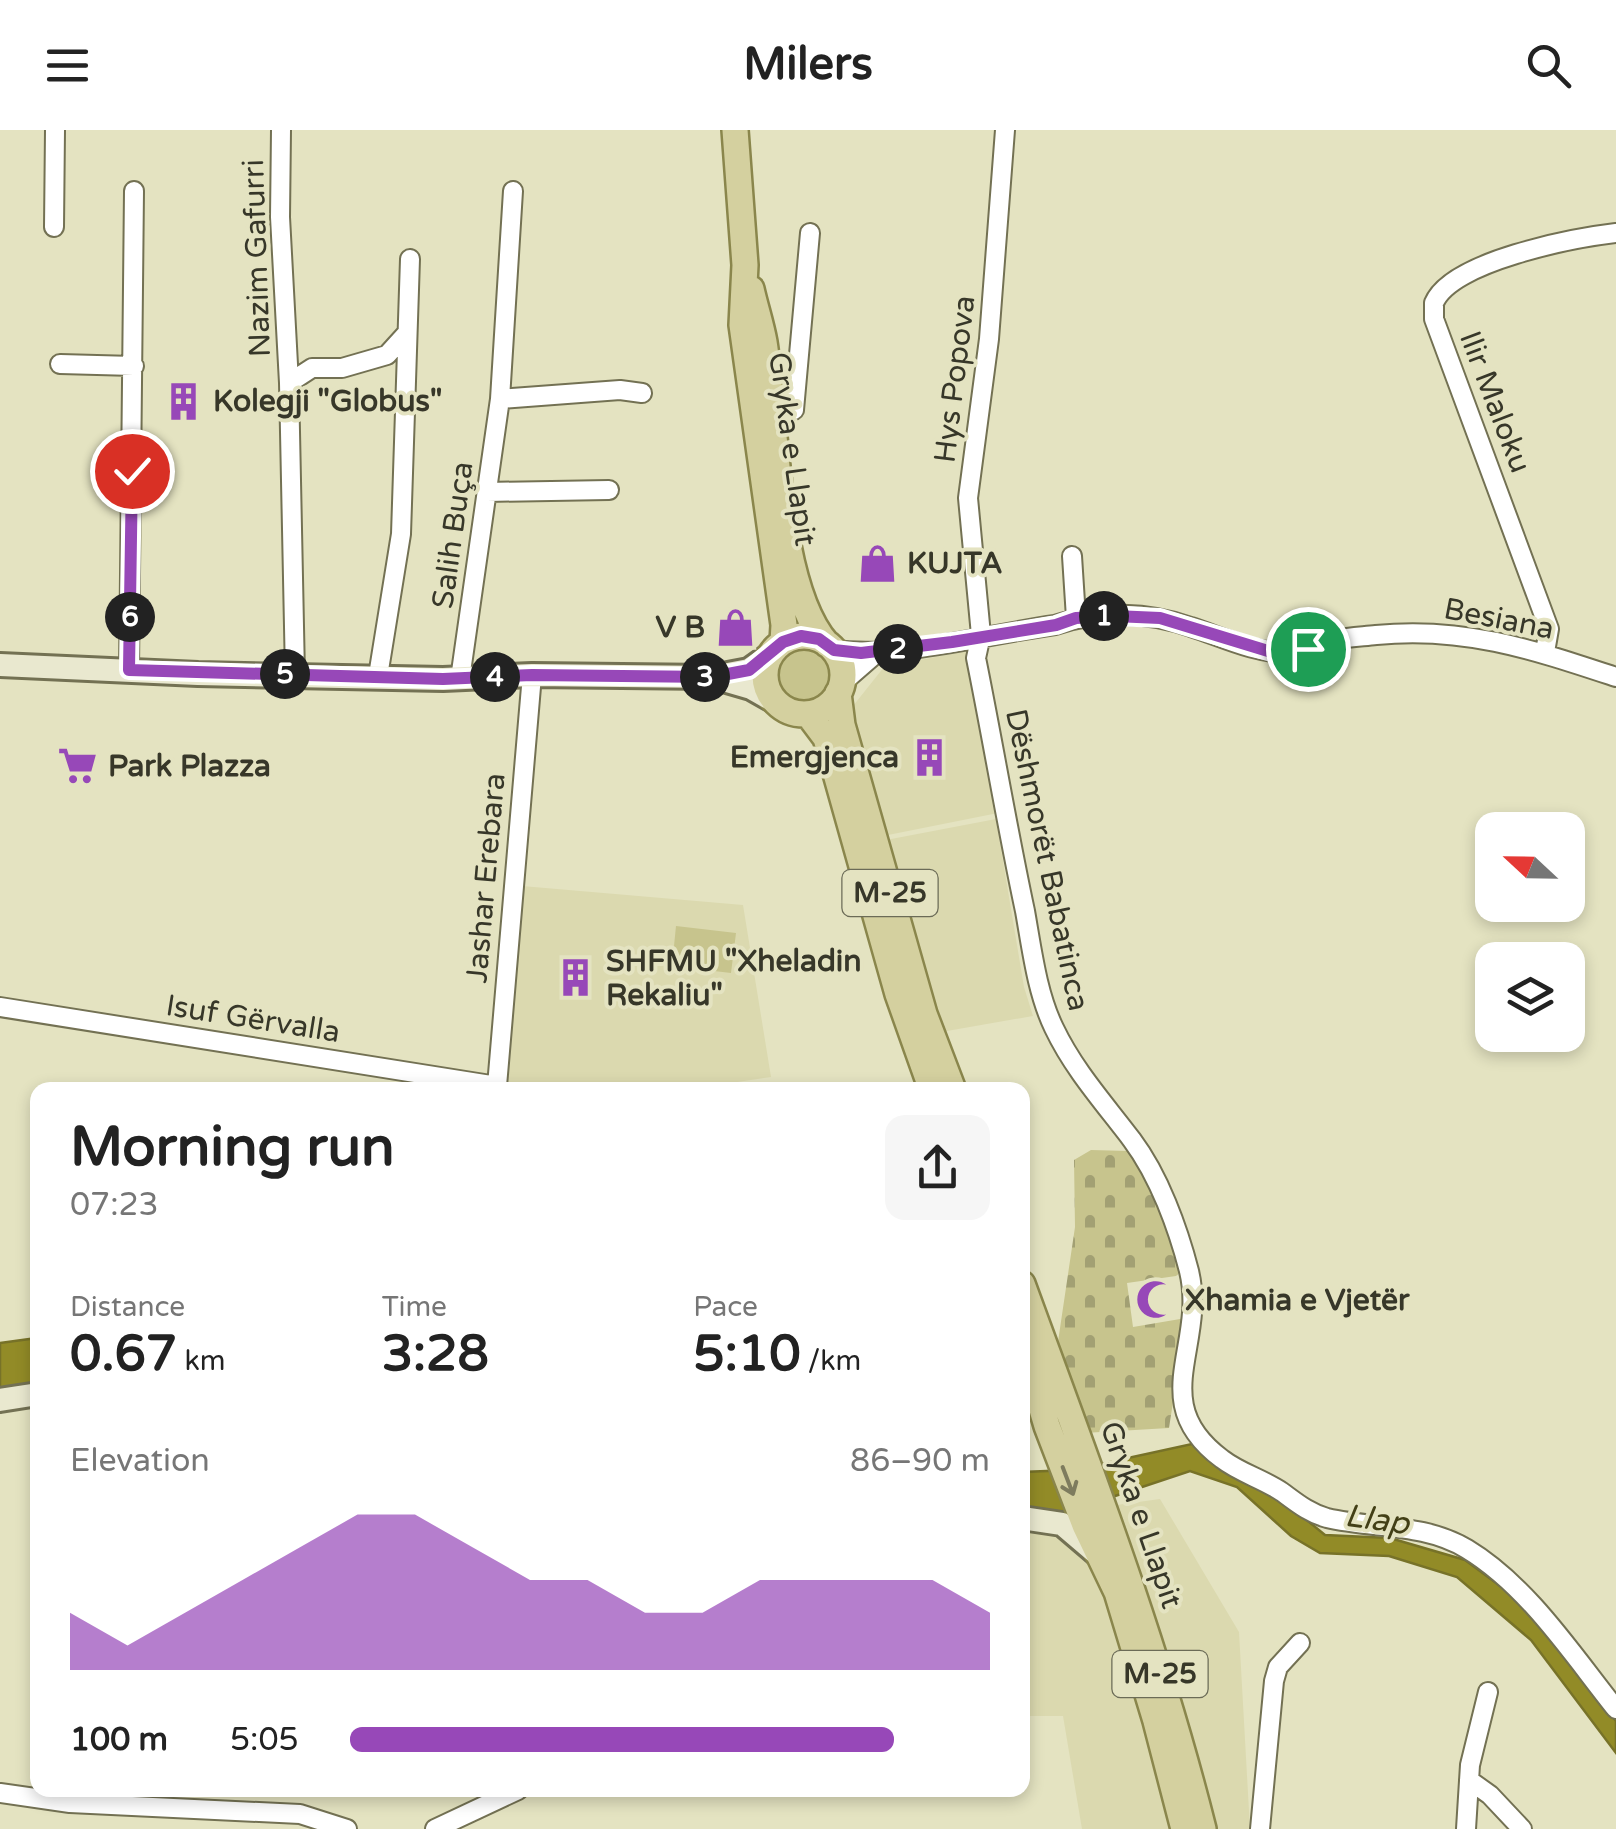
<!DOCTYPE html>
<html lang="en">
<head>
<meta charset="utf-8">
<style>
	:root { --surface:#fff; --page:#f6f6f6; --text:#222; --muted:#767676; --accent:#9748b8 }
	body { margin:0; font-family:"Varela Round",sans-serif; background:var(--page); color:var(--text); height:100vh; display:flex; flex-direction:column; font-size:38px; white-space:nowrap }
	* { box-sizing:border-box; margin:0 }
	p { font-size:32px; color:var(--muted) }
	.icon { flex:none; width:55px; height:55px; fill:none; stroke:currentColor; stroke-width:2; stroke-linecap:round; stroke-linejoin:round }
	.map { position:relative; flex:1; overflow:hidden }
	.drawer { position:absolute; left:30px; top:952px; width:1000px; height:715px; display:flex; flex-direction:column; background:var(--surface); border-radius:20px; box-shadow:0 5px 15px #0003 }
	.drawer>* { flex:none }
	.needle { width:65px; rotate:292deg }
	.controls { position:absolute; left:1475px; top:682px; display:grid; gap:20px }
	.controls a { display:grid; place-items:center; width:110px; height:110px; border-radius:20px; background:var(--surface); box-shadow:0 5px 15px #0003; font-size:50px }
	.pin { position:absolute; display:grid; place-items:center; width:85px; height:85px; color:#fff; margin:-42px; border:5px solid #fff; border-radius:50%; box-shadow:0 2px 10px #0007 }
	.km { position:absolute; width:50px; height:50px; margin:-25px; border-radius:50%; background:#222; color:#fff; font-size:28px; line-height:50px; text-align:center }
	.round { display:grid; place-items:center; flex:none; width:105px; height:105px; border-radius:20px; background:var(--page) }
	.headline { display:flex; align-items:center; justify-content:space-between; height:170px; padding:0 40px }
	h1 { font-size:55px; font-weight:800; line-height:75px }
	.figures { display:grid; grid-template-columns:repeat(3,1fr); gap:15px; height:170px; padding:10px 40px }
	.figures div { display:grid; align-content:center }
	.figures b { font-size:50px; font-weight:800 }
	.figures small { font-size:28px; font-weight:400 }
	.figures p { font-size:28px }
	.chart { height:280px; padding:20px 40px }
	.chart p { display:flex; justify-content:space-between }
	.chart svg { width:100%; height:180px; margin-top:10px; fill:var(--accent); opacity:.7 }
	ul { padding:0 40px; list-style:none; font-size:32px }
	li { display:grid; grid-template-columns:160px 120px 1fr; align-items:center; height:75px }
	li i { height:25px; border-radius:12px; background:var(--accent) }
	header { display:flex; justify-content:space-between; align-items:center; height:130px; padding:0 40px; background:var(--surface); font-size:45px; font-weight:800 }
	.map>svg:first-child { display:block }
</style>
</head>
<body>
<header><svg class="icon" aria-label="menu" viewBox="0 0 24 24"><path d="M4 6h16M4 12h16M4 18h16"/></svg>Milers<svg class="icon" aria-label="search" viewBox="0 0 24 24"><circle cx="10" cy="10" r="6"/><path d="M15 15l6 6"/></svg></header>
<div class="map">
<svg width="1616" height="1699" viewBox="0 0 1616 1699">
	<defs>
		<pattern id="cemetery-stones" width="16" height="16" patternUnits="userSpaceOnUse" patternTransform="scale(2.5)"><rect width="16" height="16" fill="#c7c48d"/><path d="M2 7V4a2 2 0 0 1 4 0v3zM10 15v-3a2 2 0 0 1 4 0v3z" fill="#a2a073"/></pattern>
	</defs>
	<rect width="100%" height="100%" fill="#e4e3c1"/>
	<!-- built -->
	<path fill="#dbd9af" d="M972,520L1003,682L878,707L853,576L884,537Z
		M996,689L1024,857L1033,886L930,904L886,710Z
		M522,756L743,775L771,947L684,960H506Z
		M1160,1369L1239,1502L1250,1699H1082L1063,1586H1023L1022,1388Z"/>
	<!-- green -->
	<path fill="#c7c48d" d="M774 546a28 28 0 1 1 56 0a28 28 0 1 1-56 0Z
		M676,796L736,803L731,843L672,836Z"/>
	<!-- cemetery -->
	<path fill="url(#cemetery-stones)" d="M1091,1020L1129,1021L1144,1039L1181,1142L1176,1146L1127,1153L1133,1197L1186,1188L1169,1298L1084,1303L1055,1232L1075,1097L1074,1030Z"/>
	<!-- water -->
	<path fill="#928b27" stroke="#777228" stroke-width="2.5" d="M37,1208V1255L0,1260V1213Z
		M1201,1312L1259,1351L1325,1405L1390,1408L1465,1430L1507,1461L1544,1501L1616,1591V1623L1531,1510L1457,1447L1389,1426L1320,1423L1291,1406L1237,1357L1190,1341L1112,1367L1073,1387L1023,1384L1022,1342L1073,1340Z"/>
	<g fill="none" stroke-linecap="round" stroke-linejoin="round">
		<defs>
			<path id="minor" d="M281,0L280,87L289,253L295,545
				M1005,0L989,209L968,368L981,505L976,528C993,612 1007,697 1025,781C1032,820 1037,863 1054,898C1074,940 1104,973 1132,1010C1159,1046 1178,1098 1189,1141C1207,1216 1145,1272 1222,1329C1240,1343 1263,1349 1282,1362C1297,1373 1309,1383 1327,1388C1374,1399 1424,1393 1467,1419C1528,1456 1572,1524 1616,1579
				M54,97L55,0
				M60,234L134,236
				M289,253L312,238H342L387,225L407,203
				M500,269L620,260L642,263
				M770,271L794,280L810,103
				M487,362L609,360
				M1072,426L1076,488
				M834,520C907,528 983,505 1055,495C1098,480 1149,482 1191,497C1222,507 1254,523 1287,523C1298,523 1306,518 1316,514C1333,508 1358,507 1376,505C1464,496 1534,520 1616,547
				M1545,522L1549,499L1434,189V173C1451,131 1574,108 1616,103
				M129,540L134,61
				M378,546L401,404L410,129
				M460,549L500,269L513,61
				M841,554L879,521
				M0,877L497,956L532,545
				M1469,1650L1490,1665L1522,1699
				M0,1663L70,1673L300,1684L347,1699
				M435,1699L518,1660
				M1260,1699L1274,1551L1278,1537L1300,1513
				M1466,1699L1470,1635L1488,1562"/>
			<path id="secondary" d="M0,535L198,544L443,549L532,545L712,547L749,540L770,525
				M720,549L751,558L774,571
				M0,1270L38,1264
				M1022,1388L1062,1394L1096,1423"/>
			<path id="primary" d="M735,0L745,135L742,195L784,495L783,512
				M751,159C755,177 761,195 764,212C777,293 775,455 827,514
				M765 545a39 39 0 1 1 78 0a39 39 0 1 1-78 0Z
				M838,563L842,595L924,884L953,960
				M808,584L826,608L898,864L932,960
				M1022,1154C1088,1335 1156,1512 1203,1699
				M1022,1212L1047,1296L1085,1395L1117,1462L1156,1591L1184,1699"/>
		</defs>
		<!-- minor casing -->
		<use href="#minor" stroke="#737153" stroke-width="22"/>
		<!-- secondary casing -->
		<use href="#secondary" stroke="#737153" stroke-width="28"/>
		<!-- primary casing -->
		<use href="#primary" stroke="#8a864c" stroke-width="30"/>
		<!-- minor -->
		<use href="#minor" stroke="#fff" stroke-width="18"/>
		<!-- secondary -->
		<use href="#secondary" stroke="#e9e8cf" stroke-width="22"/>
		<!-- primary -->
		<use href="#primary" stroke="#d4d09f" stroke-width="25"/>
	</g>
	<!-- one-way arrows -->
	<defs><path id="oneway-shaft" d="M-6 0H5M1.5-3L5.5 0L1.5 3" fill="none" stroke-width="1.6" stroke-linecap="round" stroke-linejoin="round" transform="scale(2.5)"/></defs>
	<use stroke="#7e7c5e" href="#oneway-shaft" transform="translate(1068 1351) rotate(69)"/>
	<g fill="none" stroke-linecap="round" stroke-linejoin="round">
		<defs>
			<path id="route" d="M132,341L129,540L443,549L532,545L712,547L749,540L783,512L801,506L819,509L834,520L861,523L952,512L1056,495L1076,488L1114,486L1160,488L1268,521L1290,524L1308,519"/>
		</defs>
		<!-- route casing -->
		<use href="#route" stroke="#fff" stroke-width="20"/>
		<!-- route -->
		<use href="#route" stroke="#9748b8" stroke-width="12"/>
	</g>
	<!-- icons -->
	<defs>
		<symbol id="building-bare" viewBox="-9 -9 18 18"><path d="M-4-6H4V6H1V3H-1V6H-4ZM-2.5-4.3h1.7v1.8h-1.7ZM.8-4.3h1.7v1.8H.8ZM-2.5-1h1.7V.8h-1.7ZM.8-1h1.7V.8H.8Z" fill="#9748b8" stroke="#e4e3c1" stroke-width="2.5" paint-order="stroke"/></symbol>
		<symbol id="shop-bare" viewBox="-9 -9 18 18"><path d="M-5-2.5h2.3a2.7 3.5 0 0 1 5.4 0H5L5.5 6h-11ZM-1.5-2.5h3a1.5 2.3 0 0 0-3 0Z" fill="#9748b8" stroke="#e4e3c1" stroke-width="2.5" paint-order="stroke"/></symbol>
		<symbol id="supermarket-bare" viewBox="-9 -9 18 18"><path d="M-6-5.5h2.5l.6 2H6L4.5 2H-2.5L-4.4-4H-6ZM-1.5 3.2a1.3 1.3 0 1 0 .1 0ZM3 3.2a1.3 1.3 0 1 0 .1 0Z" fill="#9748b8" stroke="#e4e3c1" stroke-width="2.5" paint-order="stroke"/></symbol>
		<symbol id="mosque-bare" viewBox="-9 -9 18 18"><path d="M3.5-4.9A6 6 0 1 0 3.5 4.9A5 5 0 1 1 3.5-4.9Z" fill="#9748b8" stroke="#e4e3c1" stroke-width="2.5" paint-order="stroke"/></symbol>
	</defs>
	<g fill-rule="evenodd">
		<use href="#building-bare" x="156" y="244" width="55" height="55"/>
		<use href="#shop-bare" x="850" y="406" width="55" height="55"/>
		<use href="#shop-bare" x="708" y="470" width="55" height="55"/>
		<use href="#building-bare" x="902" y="600" width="55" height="55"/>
		<use href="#supermarket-bare" x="50" y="608" width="55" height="55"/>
		<use href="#building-bare" x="548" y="820" width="55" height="55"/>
		<use href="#mosque-bare" x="1128" y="1142" width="55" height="55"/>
	</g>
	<g text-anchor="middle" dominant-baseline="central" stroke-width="8" stroke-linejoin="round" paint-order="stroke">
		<!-- shield labels -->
		<g fill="#e4e3c1" stroke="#6b6b57" stroke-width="2.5">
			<rect x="842.5" y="740" width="95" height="46" rx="8"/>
			<rect x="1112.5" y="1521" width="95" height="46" rx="8"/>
		</g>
		<g font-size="28" font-weight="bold" fill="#373729">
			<text x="890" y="763">M-25</text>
			<text x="1160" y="1544">M-25</text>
		</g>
		<!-- street labels -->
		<g font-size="30" fill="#373729" stroke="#e4e3c1">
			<text transform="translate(257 128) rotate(-92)">Nazim Gafurri</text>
			<text transform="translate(955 249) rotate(-83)">Hys Popova</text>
			<text transform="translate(1495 272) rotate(69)">Ilir Maloku</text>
			<text transform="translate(792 319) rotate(82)">Gryka e Llapit</text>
			<text transform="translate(453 405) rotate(-82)">Salih Buça</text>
			<text transform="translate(1499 489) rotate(11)">Besiana</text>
			<text transform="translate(1047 730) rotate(78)">Dëshmorët Babatinca</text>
			<text transform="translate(486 748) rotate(-85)">Jashar Erebara</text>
			<text transform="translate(253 889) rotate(9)">Isuf Gërvalla</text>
			<text transform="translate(1141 1385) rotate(71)">Gryka e Llapit</text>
		</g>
		<!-- poi labels -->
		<g font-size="30" font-weight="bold" fill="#373729" stroke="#e4e3c1" text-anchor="start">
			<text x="213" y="271">Kolegji "Globus"</text>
			<text x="907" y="433">KUJTA</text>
			<text x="705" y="497" text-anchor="end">V B</text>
			<text x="899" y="627" text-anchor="end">Emergjenca</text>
			<text x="108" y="636">Park Plazza</text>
			<text x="606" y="831">SHFMU "Xheladin<tspan x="606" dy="34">Rekaliu"</tspan></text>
			<text x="1185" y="1170">Xhamia e Vjetër</text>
		</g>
		<!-- water labels -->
		<g font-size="32" font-style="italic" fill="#423f16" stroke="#e4e3c1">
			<text transform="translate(1377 1390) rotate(8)">Llap</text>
		</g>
	</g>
</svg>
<div class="controls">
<a><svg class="needle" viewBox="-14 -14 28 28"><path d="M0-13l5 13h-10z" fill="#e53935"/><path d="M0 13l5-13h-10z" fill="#767676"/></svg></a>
<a><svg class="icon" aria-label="layers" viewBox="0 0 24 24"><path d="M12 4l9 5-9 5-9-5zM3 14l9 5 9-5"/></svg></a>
</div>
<div class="pin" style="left:1308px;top:519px;background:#1e9e55"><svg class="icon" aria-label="arrive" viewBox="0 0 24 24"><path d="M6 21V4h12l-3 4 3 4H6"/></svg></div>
<div class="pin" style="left:132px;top:341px;background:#d93025"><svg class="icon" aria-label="check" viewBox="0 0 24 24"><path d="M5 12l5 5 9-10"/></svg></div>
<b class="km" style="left:1104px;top:486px">1</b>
<b class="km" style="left:898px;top:519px">2</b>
<b class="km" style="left:705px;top:547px">3</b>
<b class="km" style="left:495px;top:547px">4</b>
<b class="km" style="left:285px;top:544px">5</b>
<b class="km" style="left:130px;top:487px">6</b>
<section class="drawer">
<div class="headline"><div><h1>Morning run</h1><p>07:23</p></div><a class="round"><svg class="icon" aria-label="share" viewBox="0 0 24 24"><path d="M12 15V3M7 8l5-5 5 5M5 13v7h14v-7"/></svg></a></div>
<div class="figures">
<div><p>Distance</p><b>0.67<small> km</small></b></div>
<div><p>Time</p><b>3:28</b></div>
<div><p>Pace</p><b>5:10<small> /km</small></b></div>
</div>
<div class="chart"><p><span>Elevation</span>86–90 m</p>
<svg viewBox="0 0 160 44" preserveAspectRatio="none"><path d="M0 44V30L10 38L20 30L30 22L40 14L50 6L60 6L70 14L80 22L90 22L100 30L110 30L120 22L130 22L140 22L150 22L160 30V44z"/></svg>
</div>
<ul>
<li><b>100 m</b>5:05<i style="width:85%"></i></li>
</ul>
</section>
</div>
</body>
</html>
